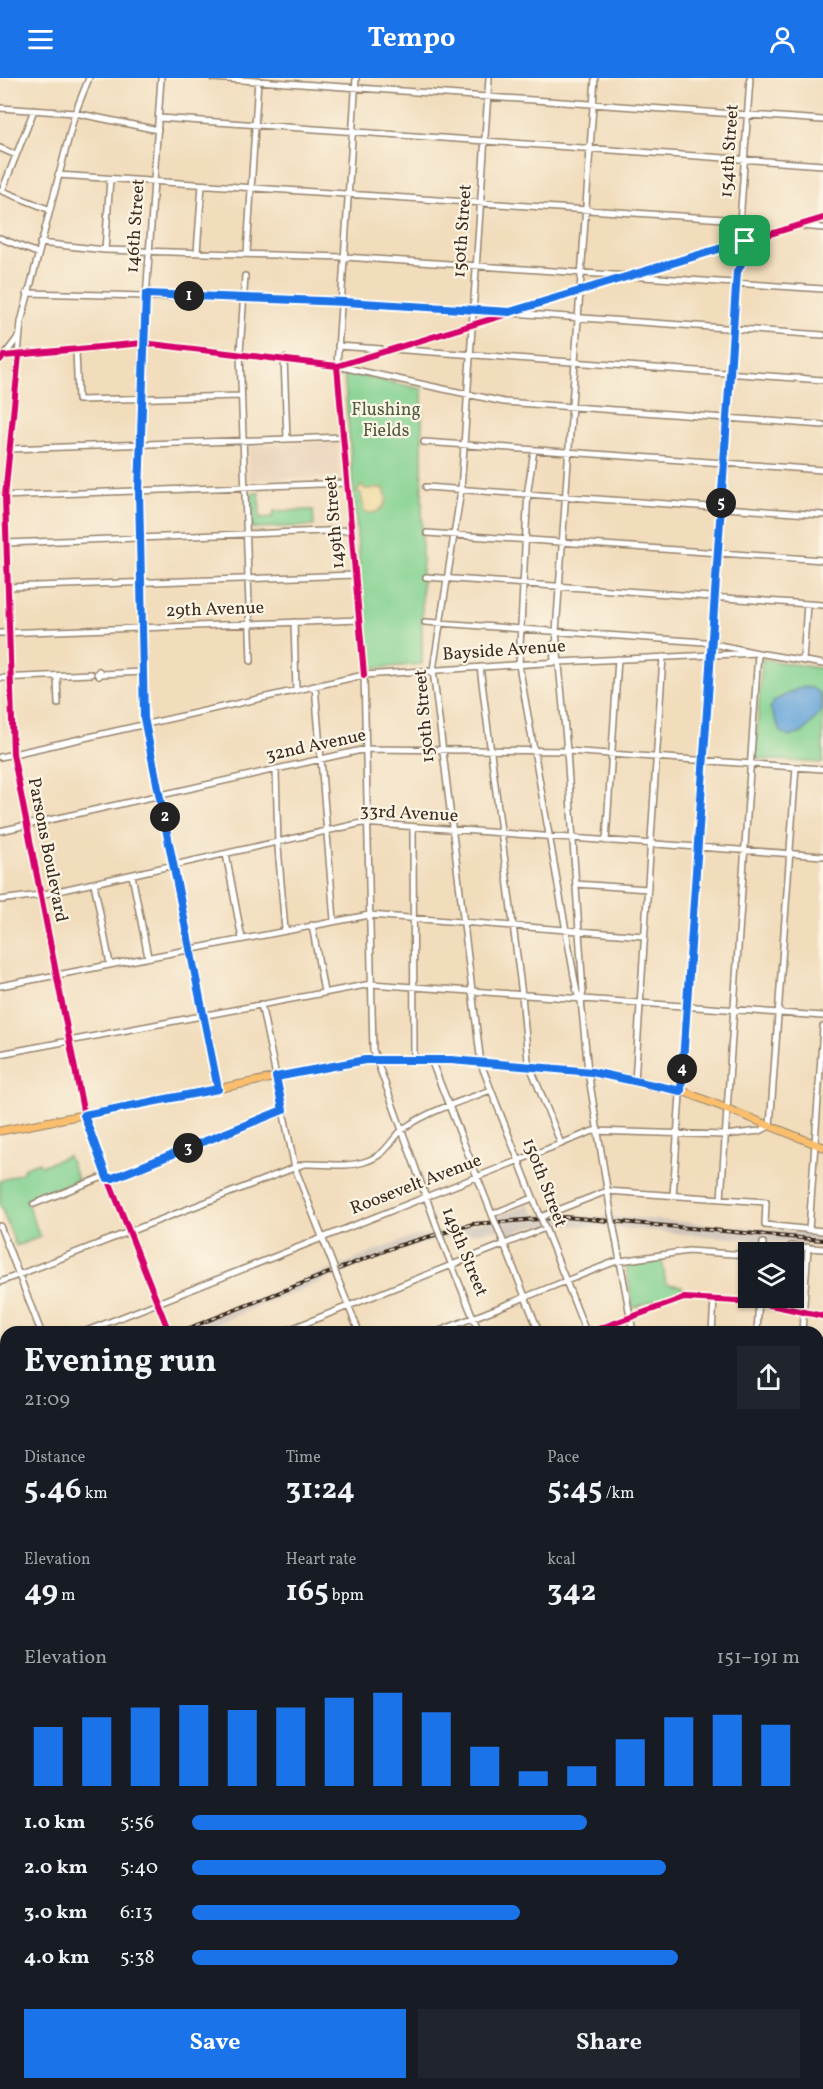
<!DOCTYPE html>
<html lang="en">
<head>
<meta charset="utf-8">
<style>
	:root { --surface:#171b24; --page:#20242c; --text:#f1f3f6; --muted:#9ea1a6; --accent:#1a73e8 }
	body { margin:0; font-family:Vollkorn,serif; background:var(--page); color:var(--text); height:100vh; display:flex; flex-direction:column; font-size:22px; white-space:nowrap }
	* { box-sizing:border-box; margin:0 }
	p { font-size:20px; color:var(--muted) }
	.icon { flex:none; width:33px; height:33px; fill:none; stroke:currentColor; stroke-width:2; stroke-linecap:round; stroke-linejoin:round }
	.map { position:relative; flex:1; overflow:hidden }
	.drawer { position:absolute; left:0px; top:1248px; width:824px; height:764px; display:flex; flex-direction:column; background:var(--surface); border-radius:18px 18px 0 0; box-shadow:0 2px 4px #0004 }
	.drawer>* { flex:none }
	.controls { position:absolute; left:738px; top:1164px; display:grid; gap:12px }
	.controls a { display:grid; place-items:center; width:66px; height:66px; border-radius:0px; background:var(--surface); box-shadow:0 2px 4px #0004; font-size:30px }
	.pin { position:absolute; display:grid; place-items:center; width:51px; height:51px; color:#fff; margin:-26px; border-radius:12px; box-shadow:0 3px 9px #0006 }
	.km { position:absolute; width:30px; height:30px; margin:-15px; border-radius:50%; background:#222; color:#fff; font-size:16px; line-height:30px; text-align:center }
	.round { display:grid; place-items:center; flex:none; width:63px; height:63px; border-radius:0px; background:var(--page) }
	.overview { display:flex; align-items:center; justify-content:space-between; height:102px; padding:0 24px }
	h1 { font-size:33px; font-weight:700; line-height:45px }
	.metrics { display:grid; grid-template-columns:repeat(3,1fr); gap:9px; height:102px; padding:6px 24px }
	.metrics div { display:grid; align-content:center }
	.metrics b { font-size:30px; font-weight:700 }
	.metrics small { font-size:16px; font-weight:400 }
	.metrics p { font-size:16px }
	.chart { height:168px; padding:12px 24px }
	.chart p { display:flex; justify-content:space-between }
	.chart svg { width:100%; height:108px; margin-top:6px; stroke:var(--accent); stroke-width:6 }
	.button { display:flex; gap:12px; margin-top:auto; padding:12px 24px }
	.button a { flex:1; height:69px; border-radius:0px; background:var(--accent); color:#fff; font-size:24px; font-weight:700; line-height:69px; text-align:center }
	.button a+a { background:var(--page); color:var(--text) }
	ul { padding:0 24px; list-style:none; font-size:20px }
	li { display:grid; grid-template-columns:96px 72px 1fr; align-items:center; height:45px }
	li i { height:15px; border-radius:8px; background:var(--accent) }
	header { display:flex; justify-content:space-between; align-items:center; height:78px; padding:0 24px; background:var(--accent); color:#fff; font-size:27px; font-weight:700 }
	.map>svg:first-child { display:block }
</style>
</head>
<body>
<header><svg class="icon" aria-label="menu" viewBox="0 0 24 24"><path d="M4 6h16M4 12h16M4 18h16"/></svg>Tempo<svg class="icon" aria-label="person" viewBox="0 0 24 24"><circle cx="12" cy="8" r="4"/><path d="M4 21q1-7 8-7t8 7"/></svg></header>
<div class="map">
<svg width="823" height="2011" viewBox="0 0 823 2011">
	<rect width="100%" height="100%" fill="#fcf5e5"/>
	<filter id="ink" filterUnits="userSpaceOnUse"><feTurbulence type="fractalNoise" baseFrequency=".0167" numOctaves="2"/><feDisplacementMap in="SourceGraphic" scale="12" xChannelSelector="R" yChannelSelector="G"/><feConvolveMatrix kernelMatrix="1 2 1 2 8 2 1 2 1" color-interpolation-filters="sRGB"/></filter>
	<filter id="wash" filterUnits="userSpaceOnUse"><feTurbulence type="fractalNoise" baseFrequency=".008" numOctaves="4" result="noise"/><feDisplacementMap in="SourceGraphic" scale="24" xChannelSelector="R" yChannelSelector="G"/><feGaussianBlur stdDeviation="1.35" result="paint"/><feColorMatrix in="noise" values="0 0 0 0 0 0 0 0 0 0 0 0 0 0 0 0 0 1.4 0 .05"/><feComposite in="paint" operator="in"/></filter>
	<g filter="url(#wash)">
		<rect width="100%" height="100%" fill="#f1dcbb"/>
		<!-- built -->
		<path fill="#e8cfb6" d="M336,364L339,398L250,402L249,367Z"/>
		<!-- industrial -->
		<path fill="#cdc2b9" d="M529,1126L534,1136L637,1140L823,1156V1168L607,1149L550,1147L529,1149L506,1160L503,1153L491,1152L450,1159L404,1171L194,1254H172L406,1161L488,1142Z"/>
		<!-- green -->
		<path fill="#82d190" stroke="#5e7e57" stroke-width="1.5" d="M344,294L422,311V586L368,591Z
			M259,415L260,440L273,439L274,433L313,432L314,448L252,450L251,415Z
			M762,581L823,591V685L758,681L755,678Z
			M68,1078L78,1102L26,1122L40,1159L16,1168L0,1126V1103L24,1094L23,1090L39,1084L41,1088Z
			M662,1182L666,1206L682,1208V1213L633,1230L626,1188Z
			M11,2006H190L195,2011H11Z"/>
		<!-- sand -->
		<path fill="#eeda9e" stroke="#94825e" stroke-width="1.5" d="M362,408L365,411L384,410L387,421C383,432 375,437 364,434L361,416L357,413Z"/>
		<!-- water -->
		<path fill="#68a6da" stroke="#52687c" stroke-width="1.5" d="M801,609L812,610L820,616L822,632L802,655L789,659L781,654L770,630L774,623Z"/>
	</g>
	<g filter="url(#ink)">
		<g fill="none" stroke-linecap="round" stroke-linejoin="round">
			<defs>
				<path id="minor" d="M89,0L75,35L21,244L5,418L13,676L85,1042L169,1254
					M161,0L143,265L139,413L144,640L218,1011
					M213,0L823,42
					M356,0L337,288L364,597L373,972L438,1152
					M489,0L461,412L433,592L481,986L536,1127
					M595,0L556,554L567,673L583,914L581,922L588,993L611,1135
					M0,30L75,35L158,52
					M159,40L823,87
					M0,70L16,77
					M58,97L740,142
					M0,112L48,131
					M2,113L34,32
					M802,148L823,150
					M0,160L37,175
					M40,165L105,172L344,179L823,211
					M105,172L110,101
					M197,174L202,107
					M247,175L258,2
					M739,190L744,180L745,163
					M637,197L823,140
					M245,198L240,275L251,583
					M27,215L341,223L823,257
					M338,268L381,271
					M391,271L823,302
					M76,272L78,322L241,318
					M0,279L143,265L337,288L504,324L823,347
					M3,279L19,258
					M284,280L287,361
					M337,288L628,199
					M424,364L823,392
					M9,371L343,359
					M534,372L528,411L519,587L577,915L581,922
					M426,409L823,437
					M0,418L347,405
					M427,455L823,482
					M6,465L351,452
					M426,499L823,527
					M7,509L355,497
					M294,544L296,612
					M425,544L704,564L758,575L721,1121
					M0,555L360,542
					M803,583L807,526
					M554,584L553,567L557,563
					M480,589L522,917L528,983L561,1066
					M101,596L99,598L97,596L99,593L101,596L143,594
					M57,598L58,626
					M0,600L91,596
					M315,608L334,842
					M0,679L364,597L559,584L758,575L823,586
					M276,691L278,769L285,852
					M413,750L414,982
					M0,753L366,671L567,673L823,691
					M606,763L618,581
					M226,776L242,861
					M132,797L148,879
					M94,805L110,886
					M576,806L648,811
					M0,822L40,817L362,745L823,778
					M312,847L324,914
					M0,908L369,837L644,858
					M261,926L295,1090L333,1187
					M0,976L371,906L823,938
					M431,982L493,1139
					M635,1003L663,579
					M673,1118L750,0
					M34,1126L103,1099L113,1100L283,1033
					M553,1134L607,1113L766,1124L765,1147L823,1153
					M492,1136L533,1120
					M0,1148L41,1254
					M809,1152L823,949
					M499,1153L539,1254
					M615,1156L633,1254
					M442,1163L479,1254
					M791,1168L823,1171
					M762,1174L763,1165
					M337,1199L359,1254
					M0,1204L304,1086C325,1085 344,1090 364,1084C390,1076 389,1061 406,1049C431,1032 462,1023 491,1012
					M84,1254L593,1053L725,1057L760,1053L770,1048L796,689
					M283,1254L545,1150L586,1254
					M437,1254L614,1184L688,1173L748,1177
					M590,1254L684,1220L755,1224L823,1238
					M712,1254L714,1221
					M757,1254L759,1220
					M802,1254L808,1169
					M0,1286L6,1283
					M818,1363H823
					M0,1366L6,1363
					M0,1426L6,1424
					M0,1437L6,1451
					M0,1486L6,1484
					M818,1512H823
					M0,1643L6,1640
					M818,1684L823,1605
					M0,1760L6,1767
					M0,1780L6,1777
					M818,1814H823
					M0,1822L6,1829
					M818,1919L823,1920
					M818,1977L823,1972
					M201,2006L205,2011
					M620,2006L624,2011
					M768,2006L773,2011
					M247,2011L253,2006
					M311,2011L317,2006
					M375,2011L381,2006
					M434,2011L440,2006
					M500,2011L506,2006
					M569,2011L575,2006
					M638,2011L645,2006
					M708,2011L714,2006
					M777,2011L784,2006"/>
				<path id="major" d="M0,1053L365,982H451L592,994L685,1014L823,1069
					M0,1572L6,1578
					M0,1889L6,1918
					M404,2006L409,2011
					M3,2011L6,1964"/>
			</defs>
			<!-- minor casing -->
			<use href="#minor" stroke="#96836c" stroke-width="8"/>
			<!-- major casing -->
			<use href="#major" stroke="#96836c" stroke-width="9"/>
			<!-- minor -->
			<use href="#minor" stroke="#fff" stroke-width="5"/>
			<!-- major -->
			<use href="#major" stroke="#fabe6d" stroke-width="7"/>
			<defs>
				<path id="rail" d="M179,1254L397,1168L473,1146L565,1139L823,1162
					M0,1329L6,1327"/>
			</defs>
			<!-- rail casing -->
			<use href="#rail" stroke="#3b2a1e" stroke-width="4"/>
			<!-- rail -->
			<use href="#rail" stroke="#fcf5e5" stroke-width="1.5" stroke-dasharray="4.5" stroke-linecap="butt"/>
			<defs>
				<path id="minor-bridge" d="M536,1127L545,1150
					M611,1135L615,1156
					M493,1139L499,1153
					M541,1139L553,1134
					M438,1152L442,1163
					M333,1187L337,1199"/>
			</defs>
			<!-- minor-bridge casing -->
			<use href="#minor-bridge" stroke="#96836c" stroke-width="8" stroke-linecap="butt"/>
			<!-- minor-bridge -->
			<use href="#minor-bridge" stroke="#fff" stroke-width="5"/>
			<defs>
				<path id="cycleway" d="M19,277L5,418L13,676L85,1042L169,1254
					M0,282L4,278L143,265L337,288L823,140
					M337,288L364,597
					M590,1254L684,1220L755,1224L823,1238"/>
			</defs>
			<!-- cycleway casing -->
			<use href="#cycleway" stroke="#fcf5e5" stroke-width="10"/>
			<!-- cycleway -->
			<use href="#cycleway" stroke="#d6006c" stroke-width="6"/>
		</g>
	</g>
	<g fill="none" stroke-linecap="round" stroke-linejoin="round" filter="url(#ink)">
		<defs>
			<path id="route" d="M745,163L744,180L737,194L681,1013L592,994L451,982H365L276,999L283,1032L113,1100H107L84,1037L218,1011L144,640L139,413L146,216L345,224L510,234Z"/>
		</defs>
		<!-- route casing -->
		<use href="#route" stroke="#fff" stroke-width="12"/>
		<!-- route -->
		<use href="#route" stroke="#1a73e8" stroke-width="8"/>
	</g>
	<g text-anchor="middle" dominant-baseline="central" stroke-width="4.5" stroke-linejoin="round" paint-order="stroke">
		<!-- street labels -->
		<g font-size="18" fill="#3b2a1e" stroke="#fcf5e5">
			<text transform="translate(730 73) rotate(-86)">154th Street</text>
			<text transform="translate(136 148) rotate(-86)">146th Street</text>
			<text transform="translate(463 153) rotate(-86)">150th Street</text>
			<text transform="translate(335 444) rotate(-95)">149th Street</text>
			<text transform="translate(215 532) rotate(-2)">29th Avenue</text>
			<text transform="translate(504 573) rotate(-4)">Bayside Avenue</text>
			<text transform="translate(425 638) rotate(-95)">150th Street</text>
			<text transform="translate(316 668) rotate(-12)">32nd Avenue</text>
			<text transform="translate(409 736) rotate(3)">33rd Avenue</text>
			<text transform="translate(47 772) rotate(79)">Parsons Boulevard</text>
			<text transform="translate(544 1105) rotate(69)">150th Street</text>
			<text transform="translate(416 1107) rotate(-21)">Roosevelt Avenue</text>
			<text transform="translate(464 1174) rotate(68)">149th Street</text>
		</g>
		<!-- park labels -->
		<g font-size="18" fill="#505c40" stroke="#fcf5e5">
			<text x="386" y="332">Flushing<tspan x="386" dy="21">Fields</tspan></text>
		</g>
	</g>
</svg>
<div class="controls">
<a><svg class="icon" aria-label="layers" viewBox="0 0 24 24"><path d="M12 4l9 5-9 5-9-5zM3 14l9 5 9-5"/></svg></a>
</div>
<div class="pin" style="left:745px;top:163px;background:#1e9e55"><svg class="icon" aria-label="arrive" viewBox="0 0 24 24"><path d="M6 21V4h12l-3 4 3 4H6"/></svg></div>
<b class="km" style="left:189px;top:218px">1</b>
<b class="km" style="left:165px;top:739px">2</b>
<b class="km" style="left:188px;top:1070px">3</b>
<b class="km" style="left:682px;top:991px">4</b>
<b class="km" style="left:721px;top:425px">5</b>
<section class="drawer">
<div class="overview"><div><h1>Evening run</h1><p>21:09</p></div><a class="round"><svg class="icon" aria-label="share" viewBox="0 0 24 24"><path d="M12 15V3M7 8l5-5 5 5M5 13v7h14v-7"/></svg></a></div>
<div class="metrics">
<div><p>Distance</p><b>5.46<small> km</small></b></div>
<div><p>Time</p><b>31:24</b></div>
<div><p>Pace</p><b>5:45<small> /km</small></b></div>
</div>
<div class="metrics">
<div><p>Elevation</p><b>49<small> m</small></b></div>
<div><p>Heart rate</p><b>165<small> bpm</small></b></div>
<div><p>kcal</p><b>342</b></div>
</div>
<div class="chart"><p><span>Elevation</span>151–191 m</p>
<svg viewBox="0 0 160 44" preserveAspectRatio="none"><path d="M5 44V20M15 44V16M25 44V12M35 44V11M45 44V13M55 44V12M65 44V8M75 44V6M85 44V14M95 44V28M105 44V38M115 44V36M125 44V25M135 44V16M145 44V15M155 44V19"/></svg>
</div>
<ul>
<li><b>1.0 km</b>5:56<i style="width:65%"></i></li>
<li><b>2.0 km</b>5:40<i style="width:78%"></i></li>
<li><b>3.0 km</b>6:13<i style="width:54%"></i></li>
<li><b>4.0 km</b>5:38<i style="width:80%"></i></li>
</ul>
<div class="button"><a>Save</a><a>Share</a></div>
</section>
</div>
</body>
</html>
